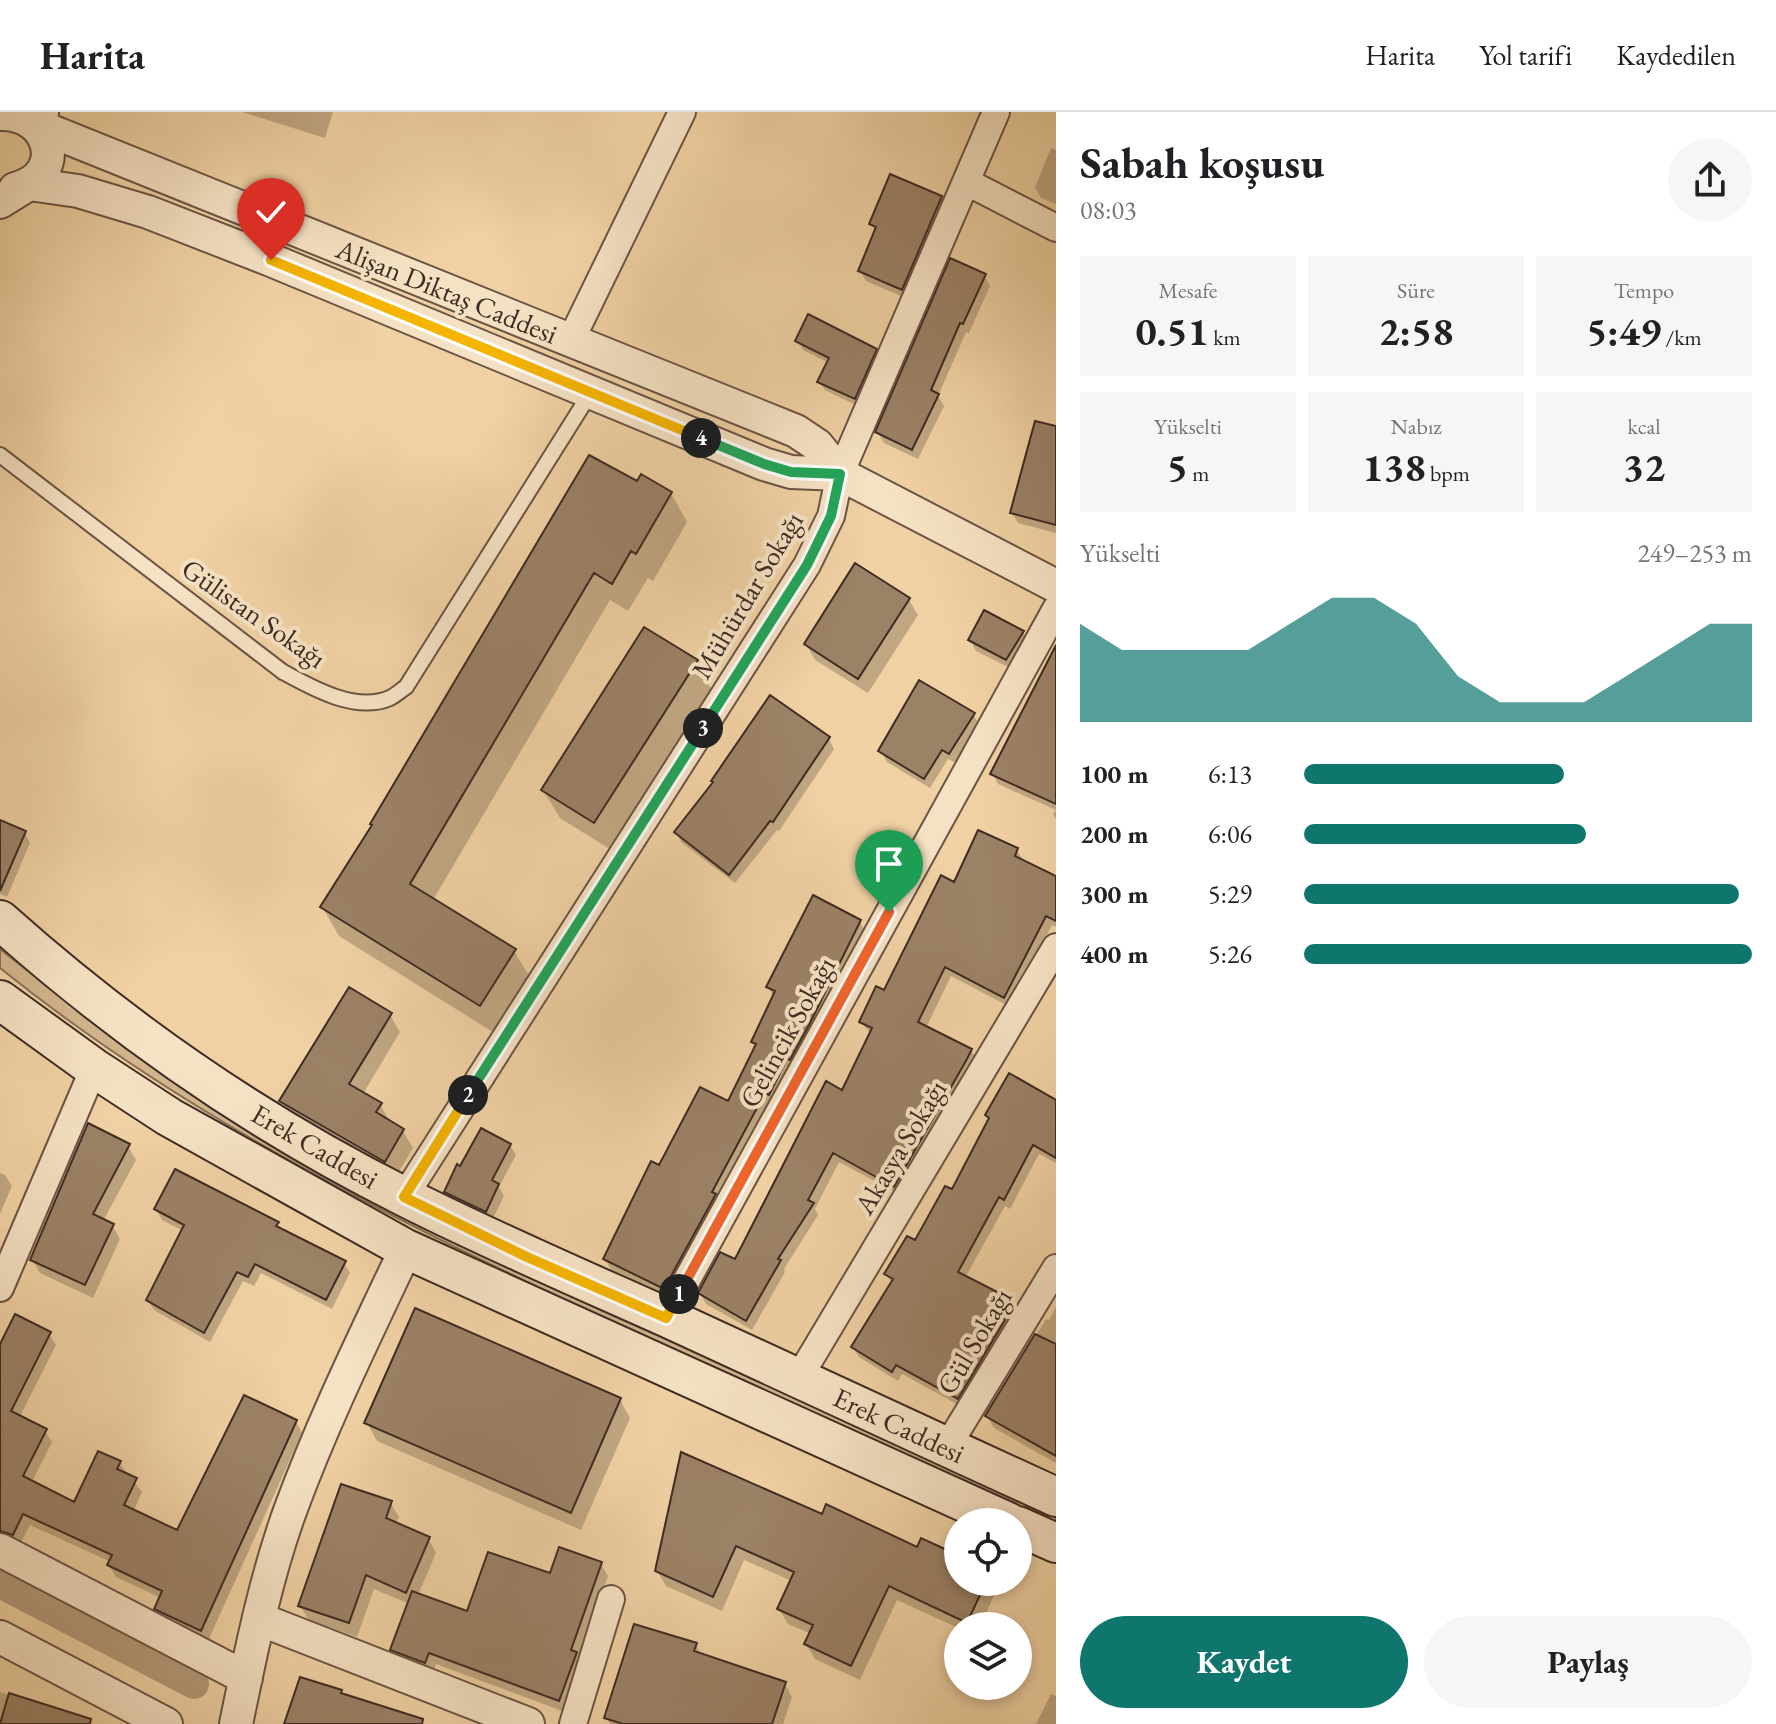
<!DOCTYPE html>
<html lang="tr">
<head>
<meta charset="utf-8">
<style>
	:root { --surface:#fff; --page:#f6f6f6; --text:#202124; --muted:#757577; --line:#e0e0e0; --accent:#0f766e }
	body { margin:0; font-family:"EB Garamond",serif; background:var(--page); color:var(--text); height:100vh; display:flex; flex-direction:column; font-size:30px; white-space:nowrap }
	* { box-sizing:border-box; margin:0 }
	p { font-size:26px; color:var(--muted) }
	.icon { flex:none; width:44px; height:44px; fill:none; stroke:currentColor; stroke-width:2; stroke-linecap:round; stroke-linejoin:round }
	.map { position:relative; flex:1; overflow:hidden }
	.sheet { display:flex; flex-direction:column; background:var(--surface); width:720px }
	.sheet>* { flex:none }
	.tools { position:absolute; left:944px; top:1396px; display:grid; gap:16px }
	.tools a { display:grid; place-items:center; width:88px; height:88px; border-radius:50%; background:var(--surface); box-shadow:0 4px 12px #0003; font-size:40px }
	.pin { position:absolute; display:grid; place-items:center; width:68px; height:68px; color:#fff; margin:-82px -34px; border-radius:50% 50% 50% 0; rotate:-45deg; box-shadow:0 0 8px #0007 }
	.pin .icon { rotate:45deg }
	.km { position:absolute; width:40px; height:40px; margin:-20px; border-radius:50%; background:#222; color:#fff; font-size:22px; line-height:40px; text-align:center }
	.round { display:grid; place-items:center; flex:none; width:84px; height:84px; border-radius:42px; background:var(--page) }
	.overview { display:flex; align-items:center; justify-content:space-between; height:136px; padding:0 24px }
	h1 { font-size:44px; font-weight:700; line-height:60px }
	.figures { display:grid; grid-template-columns:repeat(3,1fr); gap:12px; height:136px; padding:8px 24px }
	.figures div { display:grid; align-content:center; border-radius:0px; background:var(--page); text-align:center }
	.figures b { font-size:40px; font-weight:700 }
	.figures small { font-size:22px; font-weight:400 }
	.figures p { font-size:22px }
	.chart { height:224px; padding:16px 24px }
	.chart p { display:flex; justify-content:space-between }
	.chart svg { width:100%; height:144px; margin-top:8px; fill:var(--accent); opacity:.7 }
	.button { display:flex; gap:16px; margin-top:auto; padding:16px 24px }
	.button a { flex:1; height:92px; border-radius:48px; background:var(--accent); color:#fff; font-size:32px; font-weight:700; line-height:92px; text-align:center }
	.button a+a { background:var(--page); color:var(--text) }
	ul { padding:0 24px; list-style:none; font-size:26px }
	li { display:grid; grid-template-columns:128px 96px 1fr; align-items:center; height:60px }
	li i { height:20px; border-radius:10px; background:var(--accent) }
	header { display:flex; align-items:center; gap:48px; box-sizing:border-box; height:112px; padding:0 40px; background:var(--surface); border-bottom:2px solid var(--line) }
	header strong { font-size:38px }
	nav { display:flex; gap:44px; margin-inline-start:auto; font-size:28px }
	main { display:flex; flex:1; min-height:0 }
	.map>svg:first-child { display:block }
</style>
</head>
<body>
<header>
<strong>Harita</strong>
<nav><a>Harita</a><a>Yol tarifi</a><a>Kaydedilen</a></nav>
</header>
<main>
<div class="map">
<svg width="1056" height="1612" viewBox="0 0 1056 1612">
	<rect width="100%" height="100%" fill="#f0d1a3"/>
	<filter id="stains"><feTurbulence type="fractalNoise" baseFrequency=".0025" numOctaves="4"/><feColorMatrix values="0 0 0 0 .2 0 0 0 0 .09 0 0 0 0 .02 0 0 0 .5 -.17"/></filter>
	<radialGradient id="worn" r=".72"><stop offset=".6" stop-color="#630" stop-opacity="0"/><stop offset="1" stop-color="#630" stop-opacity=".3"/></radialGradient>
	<!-- green -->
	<path fill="#d2b58d" stroke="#887058" stroke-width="2" d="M0,837L67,890L213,996L469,1136L1056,1405V1413C920,1352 785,1289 649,1227C422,1122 196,1014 0,856Z"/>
	<!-- shadow -->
	<path fill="#0003" d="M242,0H333L325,26Z
		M1051,36L1056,38V92L1041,86L1035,75Z
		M941,85L947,96L908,187L866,169L860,159L876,120L872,112Z
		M984,163L990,174L969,221L966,220L938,284L944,294L918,347L884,331L878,320Z
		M798,229L875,238L880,247L860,295L825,278L820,270L829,251L803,238Z
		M1056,317V421L1018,411L1012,401Z
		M637,372L671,381L687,410L653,469L648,466L628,499L610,488L433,788L514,839L531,867L496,922L339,824L323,796L373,714Z
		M909,488L918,503L868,581L815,548L806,532Z
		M1023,520L1029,530L1012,557L976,539L970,528Z
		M1056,536V707L1053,702L1056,698L998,672L993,662Z
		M696,550L712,578L611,738L560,706L543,678Z
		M973,602L979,612L956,651L948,647L930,676L887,650L881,639Z
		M828,626L834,637L779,719L777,718L735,771L682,731L676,720Z
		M0,711L25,721L30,731L7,785L0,782Z
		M1017,738L1023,748L1056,766V815L1052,813L1010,895L951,864L926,916L971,938L977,948L901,1083L839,1050L815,1097L818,1103L784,1157L785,1160L752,1218L706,1192L700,1181L736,1150L843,981L871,922L861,910L885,880L955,772Z
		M859,809L867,822L671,1188L612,1160L605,1147L659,1056L729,992L757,936L753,930L774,885L768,875Z
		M390,903L400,920L363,982L380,992L390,1010L403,1019L413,1036L395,1066L292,1007L282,989Z
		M1056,990V1051L1039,1042L1010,1097L1005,1094L965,1166L1015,1191L1021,1201L964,1296L902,1262L898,1269L859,1245L853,1235L892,1171L886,1162L915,1131L953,1080L990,1009L987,1003Z
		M510,1033L516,1043L499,1075L504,1084L492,1109L452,1090L447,1080Z
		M128,1034L136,1048L103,1109L112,1113L120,1127L93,1186L40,1161L32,1147Z
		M0,1061L5,1063L12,1074L0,1102Z
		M156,1097L277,1111L282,1119L344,1151L350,1161L332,1197L261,1161L254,1174L243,1169L210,1230L154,1198L148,1188L183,1119L162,1108Z
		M1056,1195V1351L994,1316L987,1304L1046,1207L1049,1208Z
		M49,1222L56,1233L19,1306L45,1319L52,1330L32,1370L75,1392L119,1351L142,1380L133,1400L178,1420L296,1309L302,1321L208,1529L163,1508L156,1497L161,1486L116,1465L109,1453L111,1450L30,1413L19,1434L0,1429V1237Z
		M620,1288L630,1306L581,1418L377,1329L367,1311Z
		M390,1390L399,1405L396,1412L428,1426L436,1441L418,1483L468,1502L551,1464L601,1452L608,1464L579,1547L583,1554L565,1600L436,1552L432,1563L400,1550L393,1538L410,1492L374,1477L357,1525L309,1508L300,1494Z
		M823,1404L918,1437L958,1445V1470H995L998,1475L980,1514H958V1516L897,1488L860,1568L815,1547L806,1532L811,1522L788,1512L779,1497L792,1469L744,1448L722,1499L666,1474L657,1459Z
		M695,1532L702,1544L785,1572L792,1585L783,1612H610L607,1606Z
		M0,1580L53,1597L89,1612H0Z
		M1051,1582L1056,1584V1612H1036Z"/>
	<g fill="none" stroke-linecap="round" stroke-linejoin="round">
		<!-- canal -->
		<path stroke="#b49978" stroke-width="30" d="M0,1471L194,1572"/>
	</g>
	<!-- building -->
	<path fill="#9b8166" stroke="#3f2b24" stroke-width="2" d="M890,62L942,84L902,178L858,159L876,115L869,112Z
		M950,146L986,162L963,212L960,211L931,278L939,282L912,338L875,320Z
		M808,202L877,237L855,287L817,270L829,246L795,229Z
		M1035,309L1056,314V413L1010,401Z
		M589,343L637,369L641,362L672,380L636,442L631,439L612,472L594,461L410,772L516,837L480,894L320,795L372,713L370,712Z
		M855,451L910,486L858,567L804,532Z
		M984,498L1024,519L1006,548L968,528Z
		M644,515L698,548L594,711L541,678Z
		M1056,533V692L990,662Z
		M919,568L975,601L949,642L942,638L924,667L878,639Z
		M770,583L830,625L773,710L770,709L729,763L674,720L713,670L711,669Z
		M0,708L26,719L0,779Z
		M978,718L1018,736L1015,744L1056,764V809L1046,804L1004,886L945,855L918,910L972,937L967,947L894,1075L833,1041L808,1088L814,1091L778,1147L781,1148L746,1209L698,1181L720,1140L735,1147L826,969L842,978L872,916L859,910L876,874L884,878L941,763L954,770Z
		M813,783L861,808L809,913L790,948L787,947L769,983L765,981L712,1080L716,1082L664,1177L603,1147L651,1049L659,1053L700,975L728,989L756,932L751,930L775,879L766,875Z
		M349,875L392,901L349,972L382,991L376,1000L404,1017L385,1050L279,989Z
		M1009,961L1056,988V1046L1033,1033L1004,1088L999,1085L958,1160L1013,1188L1003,1207L1005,1208L958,1287L896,1253L892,1260L851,1235L893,1167L884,1162L907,1124L915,1128L945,1074L952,1077L989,1006L985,1003Z
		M88,1011L130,1032L93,1102L114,1112L85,1173L30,1148Z
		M481,1016L511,1032L492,1068L499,1072L486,1100L444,1080L457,1052L460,1054Z
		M175,1057L279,1110L276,1114L346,1149L326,1188L255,1152L248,1165L237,1160L204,1221L146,1188L184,1113L154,1097Z
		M415,1196L621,1286L571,1401L364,1311Z
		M15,1202L51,1220L11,1299L47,1317L23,1364L74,1390L98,1339L121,1349L117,1357L137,1366L124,1393L177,1418L244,1283L297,1308L201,1519L154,1497L162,1479L107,1453L112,1443L23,1402L13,1423L0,1419V1232Z
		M1035,1222L1056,1232V1344L985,1304Z
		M681,1340L822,1402L826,1392L917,1435L921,1426L958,1443V1470H986L967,1511L889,1474L851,1554L804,1532L813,1513L777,1497L794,1460L736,1434L713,1485L655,1459Z
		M341,1372L392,1389L386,1406L430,1425L406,1481L366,1463L349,1511L298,1494Z
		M559,1435L602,1450L571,1538L577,1540L559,1589L429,1541L425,1551L390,1538L412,1479L467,1499L488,1440L550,1461Z
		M634,1512L697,1531L694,1539L786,1570L772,1612H623L604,1606Z
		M300,1565L342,1578L341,1581L423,1607L422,1612H284Z
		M9,1581L91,1607L90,1612H0Z"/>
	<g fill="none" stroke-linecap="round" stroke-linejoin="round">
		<defs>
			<path id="service" d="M0,343L283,560C312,576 356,601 390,586C396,583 401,578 406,575L591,280"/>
			<path id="minor" d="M967,70L1056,116
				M571,228L682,0
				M404,1085L807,453L831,404L840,362L996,0
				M0,1176L94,956
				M666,1206L1056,497
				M798,1267L1056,835
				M947,1335L1056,1156
				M573,1612L611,1487"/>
			<path id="tertiary" d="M42,0L41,15L796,319L817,333L840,362L1056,474
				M0,2C51,0 69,63 15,77
				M0,90L29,72L78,79L148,100L271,148L764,352L791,360L840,362
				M0,1438L246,1566
				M259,1507L528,1612
				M0,1525L166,1612
				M236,1612C251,1540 265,1468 290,1399C323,1309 365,1224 406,1137"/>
			<path id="secondary" d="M0,808C122,917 259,1012 405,1085C492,1129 581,1167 670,1207C798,1266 927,1326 1056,1385
				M0,888L94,956L169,1005L406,1137L1008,1410
				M1018,1414L1056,1431"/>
		</defs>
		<!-- service casing -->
		<use href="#service" stroke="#6b5444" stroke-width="18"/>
		<!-- minor casing -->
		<use href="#minor" stroke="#6b5444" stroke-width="30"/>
		<!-- tertiary casing -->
		<use href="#tertiary" stroke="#6b5444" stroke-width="36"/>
		<!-- secondary casing -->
		<use href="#secondary" stroke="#3f2b24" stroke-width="42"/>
		<!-- service -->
		<use href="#service" stroke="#f5e1c3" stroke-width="14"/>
		<!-- minor -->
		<use href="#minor" stroke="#f5e1c3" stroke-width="26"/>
		<!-- tertiary -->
		<use href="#tertiary" stroke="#f5e1c3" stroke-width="32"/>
		<!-- secondary -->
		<use href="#secondary" stroke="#f5e1c3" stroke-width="38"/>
	</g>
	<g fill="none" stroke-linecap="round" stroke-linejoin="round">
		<defs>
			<path id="split-1" d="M679,1182L889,800"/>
			<path id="split-2" d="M468,983L404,1085L527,1145L666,1206L679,1182"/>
			<path id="split-3" d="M468,983L703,616"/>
			<path id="split-4" d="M701,326L764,352L791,360L840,362L831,404L807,453L703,616"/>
			<path id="split-5" d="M271,148L701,326"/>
		</defs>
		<!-- split-1 casing -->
		<use href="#split-1" stroke="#fff" stroke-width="16"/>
		<!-- split-2 casing -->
		<use href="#split-2" stroke="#fff" stroke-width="16"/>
		<!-- split-3 casing -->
		<use href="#split-3" stroke="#fff" stroke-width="16"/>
		<!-- split-4 casing -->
		<use href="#split-4" stroke="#fff" stroke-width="16"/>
		<!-- split-5 casing -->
		<use href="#split-5" stroke="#fff" stroke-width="16"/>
		<!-- split-1 -->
		<use href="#split-1" stroke="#f0652b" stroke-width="10"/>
		<!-- split-2 -->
		<use href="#split-2" stroke="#f5b400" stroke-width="10"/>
		<!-- split-3 -->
		<use href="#split-3" stroke="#22a559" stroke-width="10"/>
		<!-- split-4 -->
		<use href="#split-4" stroke="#22a559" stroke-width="10"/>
		<!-- split-5 -->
		<use href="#split-5" stroke="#f5b400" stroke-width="10"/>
	</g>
	<g text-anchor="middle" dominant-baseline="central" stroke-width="8" stroke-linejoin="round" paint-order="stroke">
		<!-- street labels -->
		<g font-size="28" fill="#3f2b24" stroke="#f5e1c3">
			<text transform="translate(447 179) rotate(22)">Alişan Diktaş Caddesi</text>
			<text transform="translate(747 483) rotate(-59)">Mühürdar Sokağı</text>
			<text transform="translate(254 501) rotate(35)">Gülistan Sokağı</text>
			<text transform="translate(787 920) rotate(-61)">Gelincik Sokağı</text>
			<text transform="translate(315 1034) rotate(30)">Erek Caddesi</text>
			<text transform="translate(900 1035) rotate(-59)">Akasya Sokağı</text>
			<text transform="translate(974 1229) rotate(-59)">Gül Sokağı</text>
			<text transform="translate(899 1313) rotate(25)">Erek Caddesi</text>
		</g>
	</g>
	<rect width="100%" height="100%" filter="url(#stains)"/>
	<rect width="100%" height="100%" fill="url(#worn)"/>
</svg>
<div class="tools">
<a><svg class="icon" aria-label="locate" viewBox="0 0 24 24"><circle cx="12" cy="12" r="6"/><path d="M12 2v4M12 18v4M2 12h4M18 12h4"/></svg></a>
<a><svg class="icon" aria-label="layers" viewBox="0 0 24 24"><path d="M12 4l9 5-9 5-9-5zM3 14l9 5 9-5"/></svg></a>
</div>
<div class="pin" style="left:889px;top:800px;background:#1e9e55"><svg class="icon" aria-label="arrive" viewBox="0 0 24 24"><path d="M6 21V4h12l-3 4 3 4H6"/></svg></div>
<div class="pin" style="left:271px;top:148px;background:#d93025"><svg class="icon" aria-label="check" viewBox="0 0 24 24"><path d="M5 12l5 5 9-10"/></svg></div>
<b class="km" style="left:679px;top:1182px">1</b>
<b class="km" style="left:468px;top:983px">2</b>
<b class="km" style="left:703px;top:616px">3</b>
<b class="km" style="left:701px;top:326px">4</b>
</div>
<section class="sheet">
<div class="overview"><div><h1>Sabah koşusu</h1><p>08:03</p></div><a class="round"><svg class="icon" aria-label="share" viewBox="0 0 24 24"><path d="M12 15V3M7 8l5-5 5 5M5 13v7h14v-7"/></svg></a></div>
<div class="figures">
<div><p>Mesafe</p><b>0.51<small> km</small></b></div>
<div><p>Süre</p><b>2:58</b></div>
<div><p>Tempo</p><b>5:49<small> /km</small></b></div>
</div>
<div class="figures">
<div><p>Yükselti</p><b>5<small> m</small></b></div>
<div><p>Nabız</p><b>138<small> bpm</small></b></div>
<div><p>kcal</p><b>32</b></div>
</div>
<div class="chart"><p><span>Yükselti</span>249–253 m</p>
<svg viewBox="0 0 160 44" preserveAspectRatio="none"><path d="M0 44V14L10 22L20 22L30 22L40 22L50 14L60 6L70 6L80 14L90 30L100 38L110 38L120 38L130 30L140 22L150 14L160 14V44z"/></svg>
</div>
<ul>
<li><b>100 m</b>6:13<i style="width:58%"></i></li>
<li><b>200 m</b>6:06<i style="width:63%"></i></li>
<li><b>300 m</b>5:29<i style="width:97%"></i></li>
<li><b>400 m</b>5:26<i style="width:100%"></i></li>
</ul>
<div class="button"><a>Kaydet</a><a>Paylaş</a></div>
</section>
</main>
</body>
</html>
